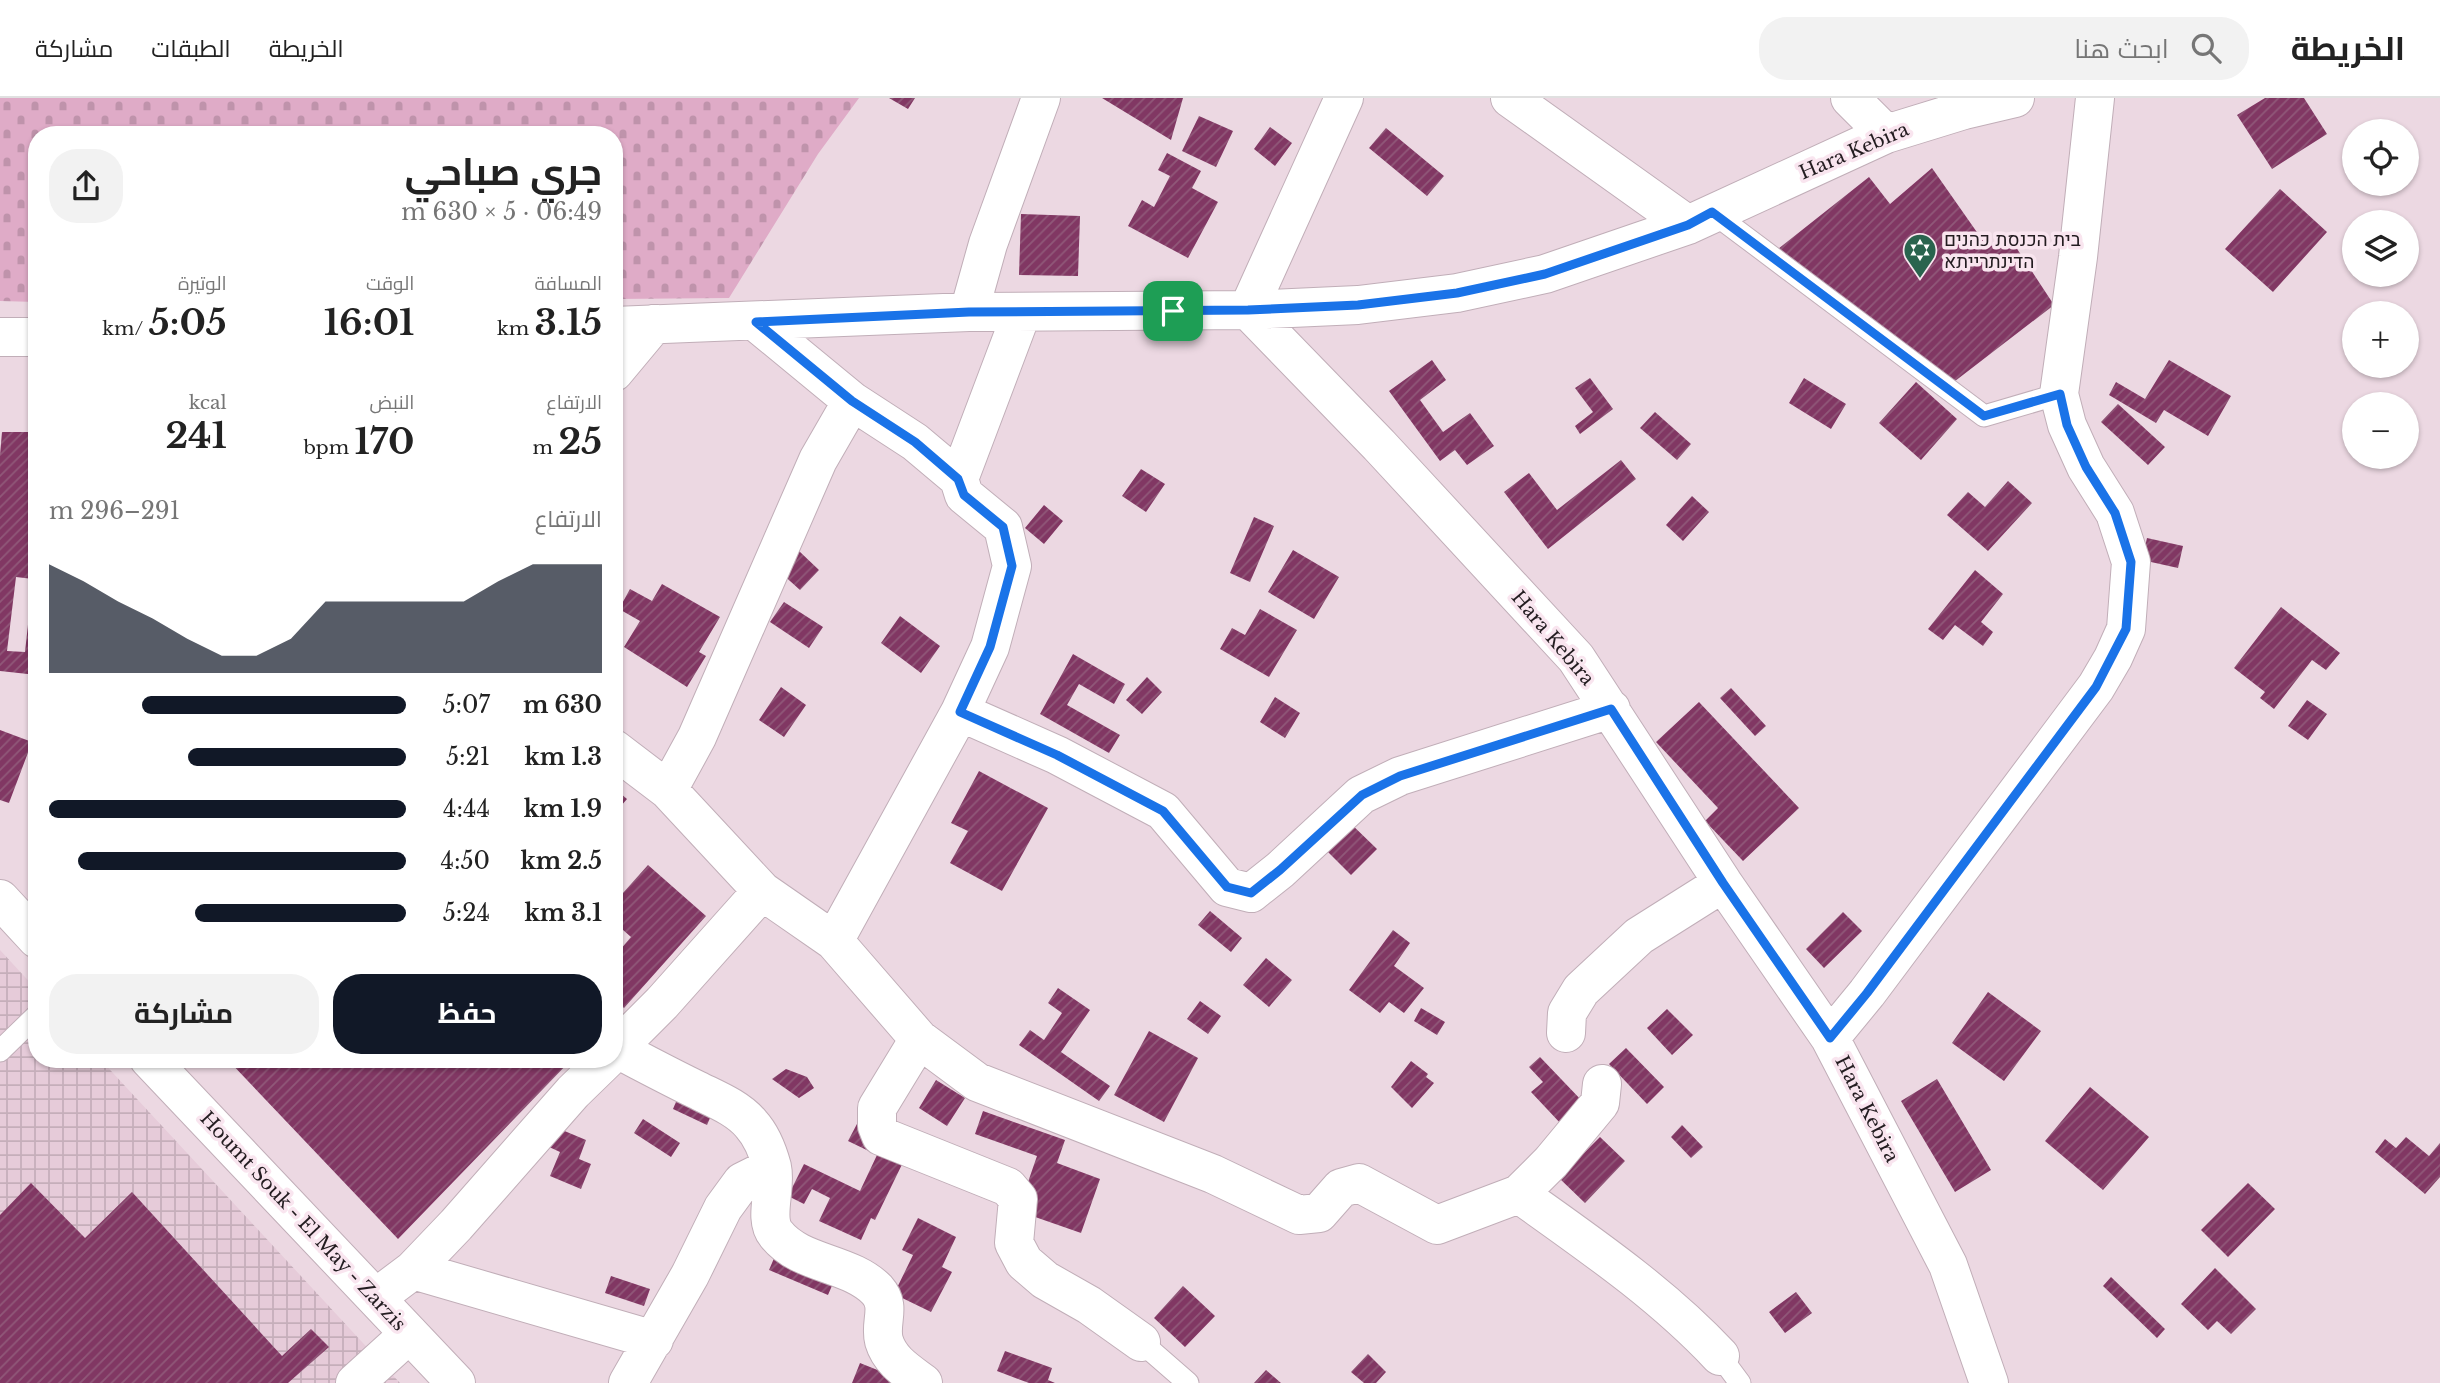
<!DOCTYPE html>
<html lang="ar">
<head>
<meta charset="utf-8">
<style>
	:root { --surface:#fff; --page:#f2f2f2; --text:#222; --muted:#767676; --line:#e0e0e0; --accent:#111827 }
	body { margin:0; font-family:"Libre Baskerville",Cairo,Heebo,serif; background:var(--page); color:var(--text); direction:rtl; height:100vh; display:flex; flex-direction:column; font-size:26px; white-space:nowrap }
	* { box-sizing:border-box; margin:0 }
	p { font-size:23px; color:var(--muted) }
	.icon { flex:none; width:38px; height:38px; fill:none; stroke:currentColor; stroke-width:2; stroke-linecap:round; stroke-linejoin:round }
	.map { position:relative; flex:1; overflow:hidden; direction:ltr }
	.panel { position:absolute; left:28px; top:28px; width:595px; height:942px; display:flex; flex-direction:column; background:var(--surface); border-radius:28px; box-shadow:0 2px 5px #0004; direction:rtl }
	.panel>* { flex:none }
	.controls { position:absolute; left:2342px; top:21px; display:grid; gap:14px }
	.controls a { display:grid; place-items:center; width:77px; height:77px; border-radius:50%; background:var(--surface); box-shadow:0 2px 5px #0004; font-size:35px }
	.pin { position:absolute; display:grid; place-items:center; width:60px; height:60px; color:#fff; margin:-30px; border-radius:14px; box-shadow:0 4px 10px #0006 }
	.round { display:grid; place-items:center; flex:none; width:74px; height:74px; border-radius:28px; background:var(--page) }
	.summary { display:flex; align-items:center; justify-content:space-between; height:119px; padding:0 21px }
	h1 { font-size:38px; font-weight:700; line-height:52px }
	.stats { display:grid; grid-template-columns:repeat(3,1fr); gap:10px; height:119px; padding:7px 21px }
	.stats div { display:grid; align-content:center }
	.stats b { font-size:35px; font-weight:700 }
	.stats small { font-size:19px; font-weight:400 }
	.stats p { font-size:19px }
	.chart { height:196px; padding:14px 21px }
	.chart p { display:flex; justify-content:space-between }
	.chart svg { width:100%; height:126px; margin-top:7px; fill:var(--accent); opacity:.7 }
	.primary-button { display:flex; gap:14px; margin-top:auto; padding:14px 21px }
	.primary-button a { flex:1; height:80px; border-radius:28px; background:var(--accent); color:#fff; font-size:28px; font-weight:700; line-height:80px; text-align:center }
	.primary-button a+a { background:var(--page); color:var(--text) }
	ul { padding:0 21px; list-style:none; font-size:23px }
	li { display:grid; grid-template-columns:112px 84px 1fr; align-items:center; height:52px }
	li i { height:18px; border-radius:9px; background:var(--accent) }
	header { display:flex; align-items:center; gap:42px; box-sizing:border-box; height:98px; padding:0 35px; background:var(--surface); border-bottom:2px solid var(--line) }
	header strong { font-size:33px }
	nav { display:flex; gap:38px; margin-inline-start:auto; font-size:24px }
	.search { width:490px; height:63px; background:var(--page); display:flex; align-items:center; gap:18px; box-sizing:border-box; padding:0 24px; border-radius:28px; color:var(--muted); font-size:26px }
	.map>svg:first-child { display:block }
</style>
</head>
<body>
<header>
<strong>الخريطة</strong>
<div class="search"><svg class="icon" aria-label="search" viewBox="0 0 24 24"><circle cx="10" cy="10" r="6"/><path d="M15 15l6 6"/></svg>ابحث هنا</div>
<nav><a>الخريطة</a><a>الطبقات</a><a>مشاركة</a></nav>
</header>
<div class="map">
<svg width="2440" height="1285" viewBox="0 0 2440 1285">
	<defs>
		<pattern id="industrial-grid" width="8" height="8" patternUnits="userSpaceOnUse" patternTransform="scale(1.75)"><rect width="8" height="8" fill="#e6cbd9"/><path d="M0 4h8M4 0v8" fill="none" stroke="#c5aeba"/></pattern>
		<pattern id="cemetery-stones" width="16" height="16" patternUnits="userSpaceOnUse" patternTransform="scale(1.75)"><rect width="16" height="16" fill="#dfabc7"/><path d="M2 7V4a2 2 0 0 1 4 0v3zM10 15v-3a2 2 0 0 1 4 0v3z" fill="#bf93ab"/></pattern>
		<pattern id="building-hatch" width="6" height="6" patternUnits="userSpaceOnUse" patternTransform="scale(1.75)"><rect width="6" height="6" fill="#813763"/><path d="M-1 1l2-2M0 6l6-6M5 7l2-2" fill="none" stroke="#905879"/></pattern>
	</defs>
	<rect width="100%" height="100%" fill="#ecd8e2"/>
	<!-- industrial -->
	<path fill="url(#industrial-grid)" d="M0,852L37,892V961H100L400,1285H0Z"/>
	<!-- cemetery -->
	<path fill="url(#cemetery-stones)" d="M0,0H859L818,56L729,200L614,201V37H37V204L0,203Z"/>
	<!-- building -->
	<path fill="url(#building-hatch)" fill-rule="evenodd" d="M889,0H915L908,11Z
		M1102,0H1183L1171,42Z
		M2265,0H2304L2327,36L2272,71L2237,17Z
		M1199,18L1233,33L1216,69L1182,53Z
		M1270,29L1292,45L1275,68L1254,51Z
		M1386,30L1444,78L1427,98L1369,50Z
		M1167,55L1201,73L1192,90L1218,104L1188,160L1128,128L1142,102L1154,109L1170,78L1158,72Z
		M1932,70L1988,150L2008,137L2054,207L1946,290L1769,158L1869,79L1890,106Z
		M2280,91L2327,134L2273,194L2225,151Z
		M1021,116L1080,118L1078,178L1019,177Z
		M1432,262L1446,282L1420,302L1443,334L1470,315L1494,348L1467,367L1455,352L1440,363L1389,293Z
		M2169,262L2231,298L2208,338L2164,312L2156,325L2109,297L2116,284L2145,301Z
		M1590,280L1613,311L1580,336L1575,328L1593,314L1575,290Z
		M1804,280L1846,306L1831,331L1789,305Z
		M1916,284L1957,321L1921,362L1879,325Z
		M2118,306L2165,349L2148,367L2101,324Z
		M1655,314L1691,346L1677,362L1640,330Z
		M2,334H37V577L0,573V357ZM16,479L33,481L25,554L7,553Z
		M1621,362L1636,381L1548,451L1504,394L1529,375L1557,412Z
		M1141,371L1165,386L1146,414L1122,398Z
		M2008,383L2032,405L1988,453L1947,417L1968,394L1985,409Z
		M1692,398L1709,414L1683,443L1666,427Z
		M1044,407L1063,423L1044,446L1025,430Z
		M1254,419L1274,428L1250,484L1230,475Z
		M2147,440L2183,448L2178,470L2142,462Z
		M1293,452L1339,479L1314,521L1268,494Z
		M799,453L819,472L800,492L780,474Z
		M1975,472L2003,496L1981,524L1993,534L1983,548L1955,527L1943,542L1928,531Z
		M662,486L720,519L699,554L706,558L687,589L624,549L640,523L619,511L630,491L652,503Z
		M784,504L823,529L809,550L770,524Z
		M2281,509L2340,555L2326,572L2312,562L2274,611L2260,600L2265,594L2234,570Z
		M1260,511L1297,532L1269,579L1220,551L1232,530L1245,537Z
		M900,518L940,548L921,575L881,545Z
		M1073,556L1125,586L1114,606L1079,586L1067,607L1120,637L1109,655L1040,616Z
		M1147,579L1162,594L1142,616L1126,602Z
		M781,589L806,607L784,639L759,622Z
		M1731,590L1766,628L1755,638L1720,600Z
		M1275,599L1300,615L1285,640L1260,624Z
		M2307,602L2327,616L2308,642L2288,628Z
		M1699,604L1799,710L1743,763L1705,723L1718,710L1656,644Z
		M0,632L32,644L9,705L0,702Z
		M979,673L1048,710L1002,793L950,765L968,733L951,725Z
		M614,690L627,701L614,716Z
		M1347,722L1377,751L1351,777L1321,747Z
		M648,767L706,818L624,910L614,901V859L631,839L614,824V805Z
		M1210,813L1242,840L1231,854L1198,827Z
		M1843,814L1862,833L1824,870L1806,851Z
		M1393,832L1410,845L1394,868L1424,890L1404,915L1389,904L1380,915L1349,892Z
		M1266,860L1292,882L1269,909L1243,887Z
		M1058,890L1090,912L1061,954L1110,988L1099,1003L1019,947L1030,932L1044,942L1062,915L1048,905Z
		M1988,894L2041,933L2004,983L1952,945Z
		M1200,903L1221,918L1208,936L1187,921Z
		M1421,910L1445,924L1437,937L1414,923Z
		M1667,911L1693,937L1672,957L1647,930Z
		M1149,933L1198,960L1164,1024L1114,997Z
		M1626,950L1664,989L1647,1006L1609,966Z
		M1540,959L1584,1005L1562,1027L1531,994L1543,984L1529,969Z
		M227,961H572L398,1141Z
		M1411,963L1428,976L1426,979L1434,985L1412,1010L1391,989Z
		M786,971L807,979L814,990L799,1000L772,981Z
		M1937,981L1991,1072L1955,1094L1901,1003Z
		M936,982L965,1000L947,1028L919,1010Z
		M683,987L717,1004L707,1027L673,1011Z
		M2090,989L2149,1039L2103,1092L2045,1043Z
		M983,1013L1065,1042L1057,1065L1100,1081L1081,1135L1018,1113L1037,1058L975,1036Z
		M643,1021L680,1045L671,1059L634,1035Z
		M858,1024L910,1050L875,1122L871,1120L861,1142L819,1123L830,1100L812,1091L804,1106L788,1098L804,1066L860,1093L877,1057L848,1043Z
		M1682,1027L1703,1049L1691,1060L1671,1039Z
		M555,1029L586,1042L579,1061L591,1066L581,1091L550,1078L560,1054L547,1048Z
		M1600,1039L1625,1063L1585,1105L1559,1080Z
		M2406,1039L2429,1058L2440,1045V1079L2425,1096L2375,1054L2385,1041L2396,1050Z
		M31,1085L85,1140L132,1094L282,1258L311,1231L329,1249L288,1285H0V1117Z
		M2248,1085L2275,1111L2228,1159L2201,1132Z
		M918,1120L956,1139L942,1169L952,1174L931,1214L894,1196L913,1157L902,1152Z
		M784,1137L843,1162L828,1197L769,1172Z
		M2215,1170L2256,1211L2231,1236L2217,1223L2208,1232L2181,1206Z
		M611,1178L650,1191L644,1208L605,1195Z
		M2111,1179L2165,1231L2157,1240L2103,1188Z
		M1183,1188L1215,1218L1185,1249L1154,1220Z
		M1796,1194L1812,1215L1785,1235L1769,1214Z
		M1005,1253L1052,1270L1048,1282L1055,1285H1029L997,1273Z
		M1368,1256L1386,1274L1376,1285H1364L1351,1274Z
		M860,1265L895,1279L893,1285H852Z
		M1266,1272L1281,1285H1254Z"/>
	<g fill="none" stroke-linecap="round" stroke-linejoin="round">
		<defs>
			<path id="lane" d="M1712,114L1984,318L2059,296
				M0,953L37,917
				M1141,1244L1188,1285
				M1720,1258L1740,1285"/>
			<path id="street" d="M1344,0L1248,212L1379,347L1576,560L1723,785L1830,940L1948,1167L1989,1285
				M1510,0L1688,127
				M1850,0L1886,36
				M969,214L988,146L1041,0
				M756,224L852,303L915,344L959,381L964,397L1003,429L1012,468L990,549L960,614L834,843
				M614,228L969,214L1248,212L1358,207L1457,195L1545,176L1688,127L1886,36L1964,12L2015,0
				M0,239H37
				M614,274L654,226
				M959,381L1022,214
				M960,614L1057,657L1163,713L1227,789L1251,795L1280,772L1361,697L1400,678L1611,611
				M614,651L668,692L762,793L834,843L919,941L977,984L1213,1076L1299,1117L1319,1115L1341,1090L1359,1085L1437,1127L1519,1096C1589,1146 1661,1195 1720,1258
				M668,692L697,639L818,362L852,303
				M1566,935L1567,915L1581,892L1639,838L1723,785
				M1830,940L1867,895L2096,589L2113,560L2126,531L2131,464L2115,415L2086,369L2067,327L2059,296L2078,159L2095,0
				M919,941L877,1010V1028L881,1038L1008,1089L1018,1101L1014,1145L1024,1164L1045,1182L1089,1207L1141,1244
				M617,951C644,965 670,979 697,992C715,1001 738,1010 751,1026C761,1037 768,1054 772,1069C777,1091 763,1120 776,1136C800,1167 850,1164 877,1192C892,1209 879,1224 884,1243C890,1263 907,1273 923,1285
				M614,953L662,905L762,793
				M1519,1096L1551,1064L1600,1005L1602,986
				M413,1172L654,1242
				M377,1199L413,1172L456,1127L573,994L607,961
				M355,1285L409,1236
				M628,1285L690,1177L723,1110L742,1084L772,1069"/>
			<path id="secondary" d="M0,801L37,841
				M149,961L456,1285"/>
		</defs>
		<!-- lane casing -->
		<use href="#lane" stroke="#c1aeb8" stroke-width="23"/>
		<!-- street casing -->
		<use href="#street" stroke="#c1aeb8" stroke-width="40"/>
		<!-- secondary casing -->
		<use href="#secondary" stroke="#c1aeb8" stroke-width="40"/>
		<!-- lane -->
		<use href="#lane" stroke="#fff" stroke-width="21"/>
		<!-- street -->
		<use href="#street" stroke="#fff" stroke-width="38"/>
		<!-- secondary -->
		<use href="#secondary" stroke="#fff" stroke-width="38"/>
	</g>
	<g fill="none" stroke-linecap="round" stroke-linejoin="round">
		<defs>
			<path id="route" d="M1712,114L1984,318L2060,296L2067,327L2086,369L2115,415L2131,464L2126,531L2096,589L1867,895L1830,940L1723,785L1611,611L1400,678L1362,697L1280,772L1251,795L1227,789L1163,713L1057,657L960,614L990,549L1012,468L1003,429L964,397L958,381L915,344L852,303L756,224L969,214L1248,212L1358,207L1457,195L1545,176L1688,127Z"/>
		</defs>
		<!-- route casing -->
		<use href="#route" stroke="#fff" stroke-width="14"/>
		<!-- route -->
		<use href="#route" stroke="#1a73e8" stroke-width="9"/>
	</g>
	<!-- icons -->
	<defs>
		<symbol id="synagogue-pin" viewBox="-11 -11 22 30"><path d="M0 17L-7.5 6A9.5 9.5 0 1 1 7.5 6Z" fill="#29644e" stroke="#f9e5ef"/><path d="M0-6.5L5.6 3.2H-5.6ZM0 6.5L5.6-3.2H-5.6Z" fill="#fff"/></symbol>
	</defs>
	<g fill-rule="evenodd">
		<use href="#synagogue-pin" x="1901" y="133" width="38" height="52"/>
	</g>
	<g text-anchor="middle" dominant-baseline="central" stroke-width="7" stroke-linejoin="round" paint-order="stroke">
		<!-- street labels -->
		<g font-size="19" fill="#231c20" stroke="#f9e5ef">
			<text transform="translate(1854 53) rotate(-23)">Hara Kebira</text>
			<text transform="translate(1553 540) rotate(50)">Hara Kebira</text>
			<text transform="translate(1867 1011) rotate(63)">Hara Kebira</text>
			<text transform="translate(303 1123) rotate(47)">Houmt Souk - El May - Zarzis</text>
		</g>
		<!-- poi labels -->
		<g font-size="19" fill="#231c20" stroke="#f9e5ef" text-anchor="start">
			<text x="1944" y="141">בית הכנסת כהנים<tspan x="1944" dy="22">הדינתרייתא</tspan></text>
		</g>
	</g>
</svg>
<div class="controls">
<a><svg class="icon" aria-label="locate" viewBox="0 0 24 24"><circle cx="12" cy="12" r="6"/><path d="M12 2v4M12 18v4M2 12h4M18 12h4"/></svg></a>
<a><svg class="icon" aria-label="layers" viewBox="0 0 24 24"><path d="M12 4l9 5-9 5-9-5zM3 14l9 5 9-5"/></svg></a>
<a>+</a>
<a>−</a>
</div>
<div class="pin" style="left:1173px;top:213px;background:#1e9e55"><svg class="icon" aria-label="arrive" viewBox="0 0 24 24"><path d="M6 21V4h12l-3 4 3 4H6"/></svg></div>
<section class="panel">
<div class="summary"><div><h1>جري صباحي</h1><p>06:49 · 5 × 630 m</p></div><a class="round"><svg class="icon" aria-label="share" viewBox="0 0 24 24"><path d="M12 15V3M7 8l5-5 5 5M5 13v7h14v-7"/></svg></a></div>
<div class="stats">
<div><p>المسافة</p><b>3.15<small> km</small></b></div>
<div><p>الوقت</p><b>16:01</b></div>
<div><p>الوتيرة</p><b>5:05<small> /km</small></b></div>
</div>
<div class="stats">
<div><p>الارتفاع</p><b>25<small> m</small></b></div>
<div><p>النبض</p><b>170<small> bpm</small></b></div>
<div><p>kcal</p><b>241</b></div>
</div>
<div class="chart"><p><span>الارتفاع</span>291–296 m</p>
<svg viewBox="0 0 160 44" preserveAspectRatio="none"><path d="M0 44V6L10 12L20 19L30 25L40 32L50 38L60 38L70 32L80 19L90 19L100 19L110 19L120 19L130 12L140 6L150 6L160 6V44z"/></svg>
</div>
<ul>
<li><b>630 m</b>5:07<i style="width:74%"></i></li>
<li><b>1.3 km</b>5:21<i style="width:61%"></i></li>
<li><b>1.9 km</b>4:44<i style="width:100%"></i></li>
<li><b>2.5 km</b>4:50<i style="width:92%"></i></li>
<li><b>3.1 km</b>5:24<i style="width:59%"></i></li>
</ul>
<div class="primary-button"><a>حفظ</a><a>مشاركة</a></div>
</section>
</div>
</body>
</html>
